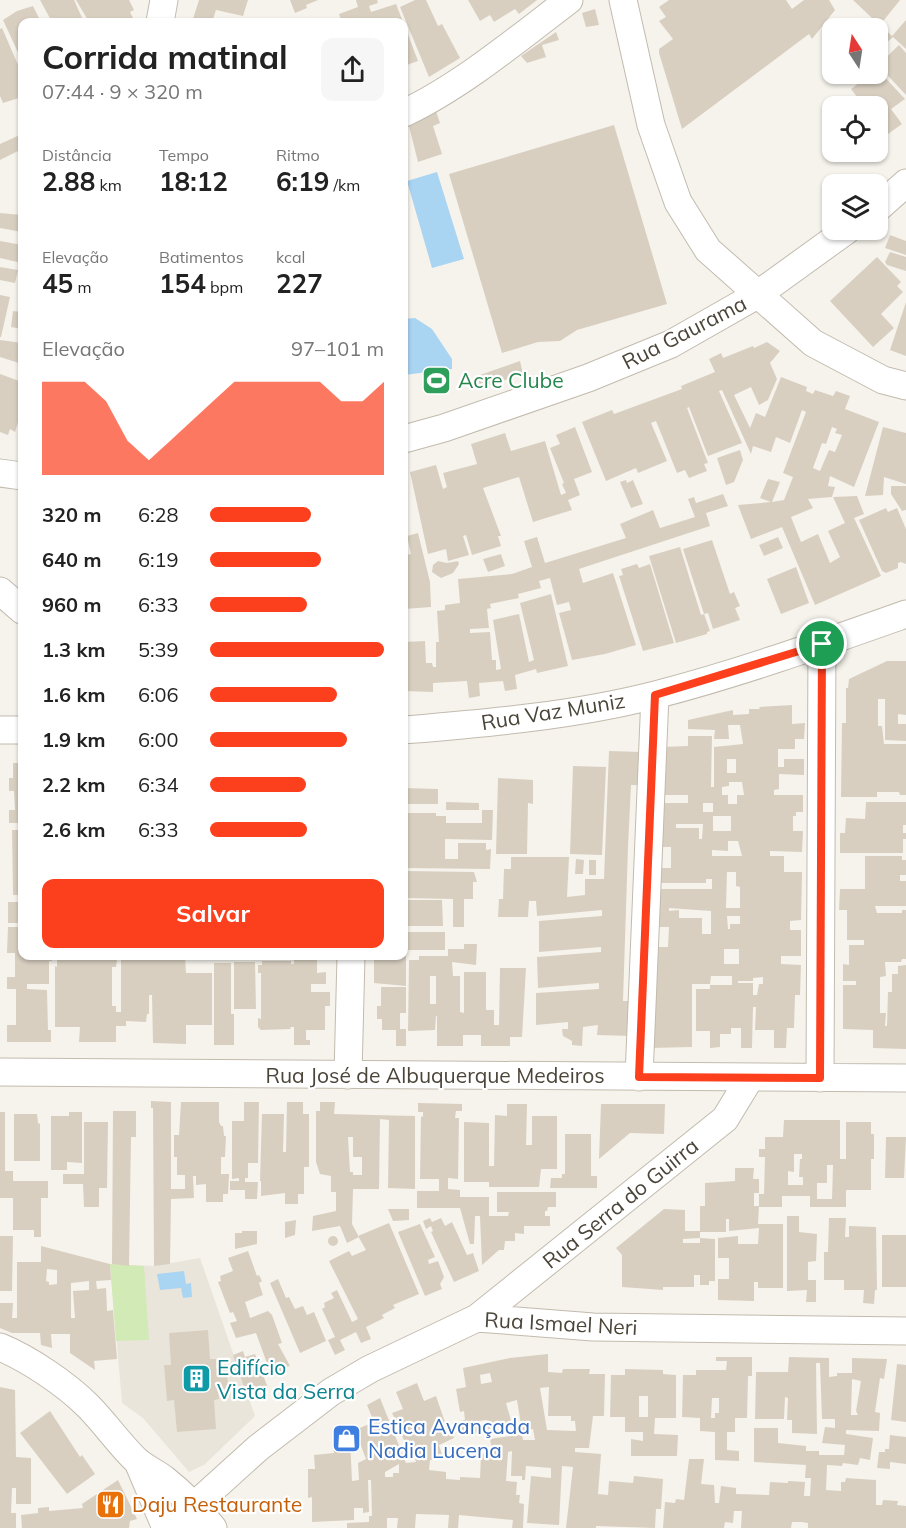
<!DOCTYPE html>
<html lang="pt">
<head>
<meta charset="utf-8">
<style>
	:root { --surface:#fff; --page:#f6f6f6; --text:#222; --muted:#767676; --accent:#fc3f1d }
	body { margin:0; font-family:Mulish,sans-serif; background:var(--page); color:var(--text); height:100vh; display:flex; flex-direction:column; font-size:22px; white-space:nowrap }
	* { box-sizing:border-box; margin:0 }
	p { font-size:20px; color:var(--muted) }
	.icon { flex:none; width:33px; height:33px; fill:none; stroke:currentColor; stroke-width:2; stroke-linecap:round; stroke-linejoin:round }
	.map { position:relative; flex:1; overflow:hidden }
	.panel { position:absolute; left:18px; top:18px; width:390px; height:942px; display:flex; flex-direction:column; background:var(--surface); border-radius:12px; box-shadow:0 2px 4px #0004 }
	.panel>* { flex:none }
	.needle { width:39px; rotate:348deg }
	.tools { position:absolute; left:822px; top:18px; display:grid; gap:12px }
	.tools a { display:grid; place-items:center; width:66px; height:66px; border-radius:12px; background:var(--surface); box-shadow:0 2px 4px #0004; font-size:30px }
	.pin { position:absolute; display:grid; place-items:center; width:51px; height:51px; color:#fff; margin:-26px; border:3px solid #fff; border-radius:50%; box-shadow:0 2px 6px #0007 }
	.round { display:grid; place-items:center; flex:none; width:63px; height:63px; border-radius:12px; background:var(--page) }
	.headline { display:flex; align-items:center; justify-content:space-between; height:102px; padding:0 24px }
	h1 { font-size:33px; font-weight:700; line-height:45px }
	.metrics { display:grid; grid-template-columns:repeat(3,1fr); gap:9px; height:102px; padding:6px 24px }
	.metrics div { display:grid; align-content:center }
	.metrics b { font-size:26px; font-weight:700 }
	.metrics small { font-size:16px; font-weight:400 }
	.metrics p { font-size:16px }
	.chart { height:168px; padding:12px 24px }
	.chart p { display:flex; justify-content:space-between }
	.chart svg { width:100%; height:108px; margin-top:6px; fill:var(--accent); opacity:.7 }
	.action { display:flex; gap:12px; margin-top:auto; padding:12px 24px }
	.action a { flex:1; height:69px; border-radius:12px; background:var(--accent); color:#fff; font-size:24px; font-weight:700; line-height:69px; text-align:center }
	ul { padding:0 24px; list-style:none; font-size:20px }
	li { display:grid; grid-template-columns:96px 72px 1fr; align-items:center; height:45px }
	li i { height:15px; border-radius:8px; background:var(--accent) }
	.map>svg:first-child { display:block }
</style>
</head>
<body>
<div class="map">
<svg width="906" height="1528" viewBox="0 0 906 1528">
	<rect width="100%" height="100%" fill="#f6f3ec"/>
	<!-- residential -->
	<path fill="#eae5da" d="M200,1258L255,1416L204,1465L189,1472L143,1418L122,1403L110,1264L154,1266Z"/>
	<!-- green -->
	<path fill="#d2eab5" d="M110,1264L144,1266L149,1340L116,1341Z"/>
	<!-- water -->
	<path fill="#a9d4f2" d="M437,172L464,259L432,268L407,181Z
		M415,318L432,329L452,359V369L404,375V319Z
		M184,1271L186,1284L191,1283L192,1297L183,1298L181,1288L160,1290L157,1274Z"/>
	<!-- building -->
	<path fill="#d8cfc1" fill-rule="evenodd" d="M40,0H74L84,22H52Z
		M76,0H129L134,10L130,12L133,18L126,22H89Z
		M199,0H248L243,16L216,10L213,19H218V22H210V19H193Z
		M290,0H318L306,5L307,8L295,13Z
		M356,0H377L378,3L369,6L371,12L396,4L403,22H342L339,14L358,7Z
		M415,0H426L438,26L442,24L460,58L429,77L400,7Z
		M468,0H537L519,14L515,9L494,22L490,15L480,21Z
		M669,0H786L792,9L804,0H829L835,10L812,39L809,34L682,129L659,53V49L673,39L659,21L666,17L659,7Z
		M853,0H900L880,25L892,36L906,20V49L893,37L878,50V28H854L863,20L867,24L873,19Z
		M33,6L41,22H22V61L3,20L17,11Z
		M595,9L599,25L586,27L582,13Z
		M404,24L418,61L404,66Z
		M2,28L22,74V97L3,103L0,96V29Z
		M556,32L559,40L542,45L546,57L527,63L521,56Z
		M899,45L906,53V95L878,65Z
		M878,70L905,99L891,109L902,124L888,134L878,121V106H864L851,89L871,74H878Z
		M436,111L440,123L433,126L442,154L418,162L409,126Z
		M614,125L667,304L577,330L560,341L538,342L502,353L449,174Z
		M22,134V149L0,160V144Z
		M0,213L22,215V232L0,228Z
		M890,235L906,241V255L885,248Z
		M0,241L22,245V263L0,258Z
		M890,252L906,257V271L887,265L885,262Z
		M877,257L901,282L897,286L903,292L881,314L894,328L873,347L830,301Z
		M0,267L18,270L15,283L0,280Z
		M0,295L10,297L1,337H0Z
		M906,302V356L890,350Z
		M13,311L22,312V329L11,327Z
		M0,340L22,343V364L0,357Z
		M767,342L780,351L770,363L777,379L768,400L759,405L751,387L734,395L750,428L756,413L765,417L781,377L807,387L806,391L813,394L815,390L833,396L836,391L850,396L845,409L879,422L854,487L830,476L828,486L835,487L832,497L808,499L813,508L791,517L801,542L818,534L830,563L840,557L828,531L845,523L833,497L857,496L864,514L854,518L881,576L815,605L782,527L751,539L738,505L771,502L760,498L768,479L780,482L772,502L784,500L793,477L783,473L806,412L802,410L790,443L776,437L771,452L753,446L751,454L722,390L719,391L742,443L708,456L689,407L687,408L708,463L704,464L707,471L689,478L685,470L677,473L656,421L651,423L667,461L638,473L636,468L606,481L582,422L612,410L614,414L682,389L681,386L715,372L709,359L721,353L723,358L753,346L754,348ZM832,427L837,429L835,433L842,435L835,452L829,450L820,471L813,468L822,443L826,444Z
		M520,361L523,374L481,388L478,379L480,375Z
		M0,374L22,382V409L15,432L10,429L8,435L0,432Z
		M575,427L592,472L574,479L580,495L568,500L572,510L533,522L519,477L483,488L501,536H498L501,546L472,555L466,535L463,536L469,555L448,561L446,549L428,554L410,472L436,465L443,489L447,487L443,473L477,464L471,444L505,433L511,451L545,441L561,495L566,493L562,484L564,483L550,448L560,444L556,435Z
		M883,427L906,433V484L884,477L883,495L865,496Z
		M740,450L743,460L734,482L726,485L717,458Z
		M626,480L627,483L633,480L643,504L631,508L620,482Z
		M891,486H906V510L902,511L891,494Z
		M723,494L728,506L706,513L710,526L579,569L583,583L613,573L636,645L605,654L572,660L559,613L571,610L569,602L557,605L550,578L539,581L541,588L518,594L519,598L490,604L491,608L487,609L489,628L470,629V633L490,632L492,660H496V670L501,669L493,620L519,614L529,662L534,660L520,603L551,594L568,666L537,673L536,669L515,675L517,689L505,691L503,681L479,683L480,696L469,698L467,681L433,683V692L404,691V642L425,641L426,663H432L433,667H436V642H439L437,611L445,610V605L460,603L458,579L512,574L532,567L524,541L537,537L545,563L626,538L620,524L653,510L660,528L695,517L688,499L694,497L696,503Z
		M886,508L888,512L897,508L906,529V564L901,562L898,563V568L886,573L882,571L859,520Z
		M418,533L430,582L431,607L404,609V555L411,554L407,536Z
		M778,537L783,548L764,556L759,545Z
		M712,540L730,594L734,592L740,606L735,608L740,620L713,629L708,613L704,614L683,549Z
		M680,547L701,615L704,614L710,631L707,632V634L676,643L649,556Z
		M501,554L505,566L488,572L483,559Z
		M438,561L447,563L458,561L459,564L453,573L441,578L432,572L433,565Z
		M637,564L639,568L650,564L674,643L643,651L619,576L623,575L621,569Z
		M796,567L809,603L781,614L767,579Z
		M887,661H906V715L898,714V724H906V741L885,740V699H878V726H882L884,744H906V795H900L899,792H877V797H841L842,723H846V688H848L849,679Z
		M792,705V724L805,723L804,739H795V749H778V767H784V759H804V775L779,774V789L774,790V795H803V812H796V816H793V831H803L802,852L770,851V856H784V872H802L801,920L790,921V930H801V956H781V964L801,965L800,995H795L794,1028H787L786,1048H774V1030H755L756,1007H753L752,1048H741V1028H731V1034H720V1047L710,1048V1031H696V989H710V985H732V976H711L710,984H692V1047L650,1048L652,947H668L669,927H652L653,889H712V879H706V883H659V868H671V847H661V803H688V795H662V747L688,746V736H712L711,787H714V747L743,744L740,725H728L729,739H714L715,730L688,729V720L733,710V715L749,714V709H760L759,707ZM727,759H736V773H727ZM729,782H742L744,795H737V804H728V795H722V787L729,786ZM703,803H713V812H703ZM713,816H731V831H713ZM676,824H703L702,839H699V828H676ZM728,841H738L742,856H712V850L728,851ZM727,872H736V886L740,887V908H726ZM669,908L711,911V934H702V918H679V910L669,911ZM727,916H740V924H730V929H728ZM724,949H739V964H724ZM763,977V984H759L757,995H753V983H738V981H753V978Z
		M609,751L641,752L640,785H631L628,847L623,1001H632L631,1036L597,1035L598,1025L583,1027L582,1046L572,1045V1041L563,1036L562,1029H568V1022L536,1025V993L599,989V983L538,988L537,957L601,952V947L539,952V921L602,916V910L537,916L536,901H529L528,917H498L499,899H503L504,869H511V857H569L567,897L585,895V879H604Z
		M13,763H22V823H9V810H15L14,791H9V778H13Z
		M573,766L606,767L602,855L570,854Z
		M498,778L533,780V804L528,803L527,854H496Z
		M404,788L438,789V804H404Z
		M446,802L479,803V810H446Z
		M866,802H906V825H903V833H906V839H903V853H840V833H845L846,818L865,819Z
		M482,810H493L492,840L445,839V859H458V843H486V850L491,849L490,869L404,868V813H436V816H446V823H482Z
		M12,830H22V923H8V902H20V895H13Z
		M865,856H902V860H906V875H900V881H906V906H875L877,913H902V910H906V959H902L901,962H885L886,976L880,977V1013H886L885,1026H887L888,992H892V974H898V966L906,965V1049L873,1048V1030L843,1029V985H856V981H843V964L849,965V945H864V940H847V910H839L840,889H865Z
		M576,859L584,860L583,874H575Z
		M589,860H596V875H589Z
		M404,871L474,872L477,882H473V899H464V927H453V899L404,898Z
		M404,900H442L443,926H404Z
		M8,927H22V956H52V961H49V984H27V989L47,990L48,1030H51V1042H7V1025H16V989H7V977H15V953H7Z
		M404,932H445V950H404Z
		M464,944H477L476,965L452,962L453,976H460V1012L464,1013V972H486V1010H494V1025H499L500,968H526L522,1037H510V1046H481V1035H463V1046H437V1016H436L435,1030L408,1031L409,960H419V956H448V949H464ZM430,976H436V1004H430Z
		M57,956H144V958H149V956H162V959H170V956H185L186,973H212V1025H186V1044L153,1043L152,995H149V1014H147L146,1022L126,1021V1026H116V1042H79L80,1027H55V966L57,967ZM117,960H121V1012H116V1006H112V967H116Z
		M294,956H317V973L326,972V984H311V992H330V1006H325V1030H306V1040H310V1045H294V1027H290L291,1029L261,1030L258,1027V1018L261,1019V973H258V965H262V961H291V964H294Z
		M374,956H406V986L374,983Z
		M234,962H255L256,1009H234Z
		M214,963H231V1014H234V1045H214Z
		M381,987H406V1013H400V1029H406V1046H396V1030H382V1019H377V1006H381Z
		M151,1101L171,1102V1189H185V1175H177V1157H174V1135H179L181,1102H219V1122L221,1126H223L224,1136H226L225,1157H221V1174H229L228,1194H223V1202H206V1184L196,1185V1176H193L194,1198L171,1199L170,1264L154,1266L153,1108H151Z
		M244,1102H259L258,1163H248V1178H245V1182H258L257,1199H245V1190H230V1181H239V1178L232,1179V1121H244Z
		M287,1102H303V1114H309V1167H304V1194H298V1204H285V1193L261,1196V1181H260L262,1114H284L283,1152H286Z
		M320,1102H335L334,1114L415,1116V1189L388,1188L389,1120L380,1119L379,1189H353L352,1224L359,1237L347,1243L340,1226L312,1231L313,1216L336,1211V1192H331V1176L320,1174L316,1162V1111H320ZM348,1137H353V1157H362V1175H353V1172H350Z
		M418,1103L462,1104V1111H456L455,1118H459L458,1179L448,1178V1189L460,1190V1197H489V1216H508L509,1212H497V1192H556V1207H548L547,1211H545V1216H550V1226H524V1234L515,1233V1241H505L504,1250H499L482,1265L480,1216H475L474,1244H470L460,1208H417V1191H439V1179H420L421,1116L423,1117V1112H418Z
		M507,1104H527L526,1145H532V1116H557V1169H541L539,1187H489V1182H464V1122L489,1123V1166H494L495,1115L507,1116Z
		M601,1104H665L664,1134L630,1133L599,1159Z
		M113,1111H136V1137H131L129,1266L112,1264Z
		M0,1112H5V1171H13V1181H48V1198H41V1237H34V1230H13V1198H0Z
		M69,1112H82V1163L67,1162V1170H51V1116H69Z
		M14,1114H37L38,1123L40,1124V1161H14Z
		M784,1120H840V1159H846V1122H871V1134H874V1159H871V1190H846V1207H810V1196H782V1207H759V1194H764L765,1157H759V1149H765V1137H783ZM794,1154H802V1159H800L799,1177H803V1185H788V1171L794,1172ZM827,1165H833L832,1199H817V1183H827Z
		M84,1122H108L107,1188H99V1207H84L83,1184H63V1174H84Z
		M565,1134H591V1176H597V1188H550L551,1178H562V1174H565Z
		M886,1137H906L904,1178H885Z
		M735,1168H754L753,1179H759V1193H754V1206H759L758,1224H783V1288H758V1282H754V1301L718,1300V1279H729V1258H718V1238L738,1236V1244H758L759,1228L729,1231V1219H726V1232H700V1206H705V1183L735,1181Z
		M388,1209H409V1220L393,1221Z
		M664,1209L685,1210V1231H700V1238L683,1239V1243H700V1238L715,1239V1281H709V1285H700V1275H694V1287H663V1290L622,1287V1255L616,1248Z
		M787,1216H799V1232L817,1234L816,1261L808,1262V1280H816V1302H806L807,1290L787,1291Z
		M430,1218L432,1222L441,1218L445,1226L452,1222L467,1255L473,1253L479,1271L454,1282L431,1232L433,1231L431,1226L426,1229L423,1221Z
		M829,1218H846L845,1237H849V1226L876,1227L877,1290H875L874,1304L863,1303L864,1290H844V1280H824V1252H828Z
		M296,1220L295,1235L285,1238V1222Z
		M389,1223L419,1294L393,1305L395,1308L382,1315L384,1318L366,1327L371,1339L361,1343L356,1332L340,1340L345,1350L335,1355L328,1340L335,1337L322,1309L325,1307L324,1303L334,1298L331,1293L337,1290L352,1322L358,1319L329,1261L349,1251L352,1256L366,1250L358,1236Z
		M420,1224L435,1257L428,1260L429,1264L438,1261L444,1277L440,1284L442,1289L425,1296L398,1232Z
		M242,1231H257V1244L235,1249V1233H242Z
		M882,1235H906V1287H882Z
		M328 1241a5 5 0 1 1 10 0a5 5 0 1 1-10 0Z
		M0,1236H13L12,1291H0Z
		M41,1246L110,1264L111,1280L96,1281L97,1289L106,1288L107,1311L113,1310L117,1359L94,1361L95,1370L70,1353V1334H51L52,1348L41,1345L40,1333H12L0,1328V1303H13L12,1318H17V1262H41ZM47,1269L57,1270V1284L49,1285V1282L46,1281ZM89,1281V1290L73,1291L75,1318H71V1283Z
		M248,1251L257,1276L259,1275L262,1281L259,1283L263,1295L245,1302L249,1314L250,1318L268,1311L272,1315L282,1343L278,1344L290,1366L286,1367L288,1371L272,1377L256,1333L236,1338L230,1323L237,1321L233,1312L230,1313L218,1282L221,1281L220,1276L233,1271L228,1258Z
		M278,1279L286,1298L289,1297L295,1309L303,1306L307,1315L314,1312L326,1341L300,1353L270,1283Z
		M208,1330L210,1359H216V1368L227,1367L228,1389L218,1390L219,1399L214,1400L216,1429L177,1432L174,1400L167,1401L164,1365H171L169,1333Z
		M243,1351L245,1357L255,1354L268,1388L247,1395L233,1355Z
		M548,1354V1372L562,1373L563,1369H590L589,1374H605L604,1416H593L589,1448H575V1452L601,1454L598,1494L608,1495L609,1481L633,1483L634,1476L663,1479L661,1509H656L655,1528L596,1526V1528H566L573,1467L562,1466L559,1525L527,1523L531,1476L551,1478V1468L526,1466L525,1480H522V1476H511L512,1451L508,1452L506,1481L517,1482L516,1495H520L519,1503L524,1504L523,1528H512L513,1520L459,1515L458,1528H448L449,1515L416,1514L415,1528H397L398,1518H387V1528H347V1523L369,1522V1516H372L371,1480H368L369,1512L363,1513V1508H354V1520L312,1522V1497L308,1498V1469H315L314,1455L334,1453L333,1440L350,1439L352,1481L359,1480L358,1463L366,1459L355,1430L374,1422L367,1405L380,1398L406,1463L416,1462L411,1445L407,1447L392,1413L403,1409L396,1392L417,1383L424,1401L436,1396L446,1425L448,1424L454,1438L439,1445L443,1458L430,1460L429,1470L446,1472V1479L460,1480V1477L480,1478L481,1454H493L490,1439L522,1434L523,1440H535L533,1429L522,1431L517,1400L506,1403L512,1424L488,1429L487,1420L478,1421L480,1432L462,1435L460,1421L465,1420L464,1411L460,1412L456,1389L466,1387L463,1368L510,1358ZM490,1373L492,1382L481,1384L480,1375ZM549,1387L548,1416H571V1421H575L576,1431L547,1430L540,1388ZM399,1464V1473H393V1477H385V1472Z
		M716,1357H752V1376H748L747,1418H735V1432H727V1450L739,1451V1461L715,1460V1432L700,1431V1418L682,1417L683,1375H696V1370H726L727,1361H716ZM712,1398H719V1413H715V1418H711Z
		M789,1357L829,1358V1377L837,1376V1373H852V1358L887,1359L884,1379L880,1378L875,1412L880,1413L879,1431L846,1430V1434L873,1438L870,1460L860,1458L858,1465L843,1463L842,1466L827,1465L826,1490L841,1491V1482H845L846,1478L876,1480V1505H882L883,1500L898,1501L897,1505L906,1506V1528H808V1523L802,1522H792L791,1528H741L742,1511H734L733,1523L725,1522L724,1528H663L665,1502L675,1503L676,1499L684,1500L689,1459H704L701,1484L714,1485L715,1503H719L721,1486L736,1488V1494L769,1495L770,1482L788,1483V1481L805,1482L804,1496H810L811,1478H805L806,1465L754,1462V1428H778V1443L806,1446V1451H819V1455H844L845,1445L822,1443L825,1427L835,1428V1419H822L820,1363H816L817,1434L792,1433V1420H787L788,1398L785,1397L784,1419H755L756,1372H788ZM852,1379L861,1381L856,1411L858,1415H851Z
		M897,1364L906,1365V1422L891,1420Z
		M625,1369L663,1370V1374L676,1375V1418H655L654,1434L678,1435L677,1456H631V1439L643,1441V1432H625V1417H610L611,1375H625ZM639,1396H648V1417H639Z
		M0,1387L15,1390L16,1457L31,1458V1504H16V1488H12L11,1513H16V1528H0Z
		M50,1411L80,1457L82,1455L95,1474L67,1494L20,1433Z
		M890,1435L906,1437V1464L890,1462V1469L877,1468L879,1452H885V1449H889Z
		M118,1480L137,1519L130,1521L129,1528H22L21,1515L38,1513V1508L49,1507V1511L83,1508L82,1504Z"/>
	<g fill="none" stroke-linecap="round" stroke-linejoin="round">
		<defs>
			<path id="minor" d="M623,0L651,125L678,202L708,250L813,343L883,380L906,386
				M160,22L164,0
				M404,113C460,87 519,38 569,0
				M878,208L906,183
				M404,439L444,428L588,378L671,344L757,295L847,230
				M0,473L22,476
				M0,591L22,610
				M0,730H22
				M404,730C487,723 573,716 655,695C740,673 824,643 906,614
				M0,1072L906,1078
				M348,1075L351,956
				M639,1077L655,695
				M820,1078L822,644
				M477,1318L725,1119L750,1078
				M0,1347C29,1359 66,1384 88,1406C105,1423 119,1444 137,1461C145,1468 156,1473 164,1479C183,1494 198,1509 213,1528
				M138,1462L166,1528
				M179,1528L195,1505L258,1448L331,1392L370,1369L477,1318L593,1327L906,1331"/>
		</defs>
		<!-- minor casing -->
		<use href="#minor" stroke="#c2bbae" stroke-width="29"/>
		<!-- minor -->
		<use href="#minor" stroke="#fff" stroke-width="27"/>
	</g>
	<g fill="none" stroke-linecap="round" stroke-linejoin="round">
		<defs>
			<path id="route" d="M822,644L820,1078L639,1077L655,695Z"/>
		</defs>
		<!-- route casing -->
		<use href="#route" stroke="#fff" stroke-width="12"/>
		<!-- route -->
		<use href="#route" stroke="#fc3f1d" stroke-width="8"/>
	</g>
	<!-- icons -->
	<defs>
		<symbol id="stadium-square" viewBox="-11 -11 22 22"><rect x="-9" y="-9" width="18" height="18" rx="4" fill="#2e9e5b" stroke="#fff"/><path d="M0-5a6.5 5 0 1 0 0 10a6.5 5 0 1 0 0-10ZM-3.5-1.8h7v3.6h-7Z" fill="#fff"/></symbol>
		<symbol id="building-square" viewBox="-11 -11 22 22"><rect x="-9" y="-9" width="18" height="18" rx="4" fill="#0f9aa8" stroke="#fff"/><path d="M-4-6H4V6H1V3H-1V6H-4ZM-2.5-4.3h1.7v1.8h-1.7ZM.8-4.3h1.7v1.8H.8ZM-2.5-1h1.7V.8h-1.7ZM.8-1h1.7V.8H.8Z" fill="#fff"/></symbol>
		<symbol id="shop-square" viewBox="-11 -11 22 22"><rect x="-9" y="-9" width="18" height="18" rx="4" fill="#3f7fe0" stroke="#fff"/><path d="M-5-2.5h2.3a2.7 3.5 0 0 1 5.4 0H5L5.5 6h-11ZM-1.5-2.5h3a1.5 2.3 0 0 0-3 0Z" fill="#fff"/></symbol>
		<symbol id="restaurant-square" viewBox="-11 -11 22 22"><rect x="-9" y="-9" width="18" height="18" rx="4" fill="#e8710a" stroke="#fff"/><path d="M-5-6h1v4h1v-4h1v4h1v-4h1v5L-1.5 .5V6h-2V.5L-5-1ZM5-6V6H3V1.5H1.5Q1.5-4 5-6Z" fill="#fff"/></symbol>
	</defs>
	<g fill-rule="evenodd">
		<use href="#stadium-square" x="420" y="364" width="33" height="33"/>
		<use href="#building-square" x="180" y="1362" width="33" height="33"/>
		<use href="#shop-square" x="330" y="1422" width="33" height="33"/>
		<use href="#restaurant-square" x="94" y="1488" width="33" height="33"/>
	</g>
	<g text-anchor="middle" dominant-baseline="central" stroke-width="4.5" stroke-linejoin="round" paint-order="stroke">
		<!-- street labels -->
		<g font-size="21" fill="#4b4439" stroke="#fff">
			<text transform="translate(684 332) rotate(-27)">Rua Gaurama</text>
			<text transform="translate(553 711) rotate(-9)">Rua Vaz Muniz</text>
			<text x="435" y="1075">Rua José de Albuquerque Medeiros</text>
			<text transform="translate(620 1203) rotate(-39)">Rua Serra do Guirra</text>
			<text transform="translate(561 1323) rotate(3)">Rua Ismael Neri</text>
		</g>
		<!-- leisure labels -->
		<g font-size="21" fill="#27864d" stroke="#fff" text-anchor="start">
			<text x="458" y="380">Acre Clube</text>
		</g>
		<!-- culture labels -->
		<g font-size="21" fill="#0d838f" stroke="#fff" text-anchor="start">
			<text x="217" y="1367">Edifício<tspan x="217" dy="24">Vista da Serra</tspan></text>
		</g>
		<!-- shop labels -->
		<g font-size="21" fill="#366cbe" stroke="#fff" text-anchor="start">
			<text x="368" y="1426">Estica Avançada<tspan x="368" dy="24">Nadia Lucena</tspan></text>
		</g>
		<!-- food labels -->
		<g font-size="21" fill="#c56008" stroke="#fff" text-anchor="start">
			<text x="132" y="1504">Daju Restaurante</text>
		</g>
	</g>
</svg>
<div class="tools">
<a><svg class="needle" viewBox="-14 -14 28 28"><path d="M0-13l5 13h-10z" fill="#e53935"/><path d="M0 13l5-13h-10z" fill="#767676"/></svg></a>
<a><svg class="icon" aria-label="locate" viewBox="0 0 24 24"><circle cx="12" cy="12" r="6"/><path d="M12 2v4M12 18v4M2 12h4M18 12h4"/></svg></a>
<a><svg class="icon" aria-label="layers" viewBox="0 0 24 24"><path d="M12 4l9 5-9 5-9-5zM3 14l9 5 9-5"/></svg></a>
</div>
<div class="pin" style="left:822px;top:644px;background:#1e9e55"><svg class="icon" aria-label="arrive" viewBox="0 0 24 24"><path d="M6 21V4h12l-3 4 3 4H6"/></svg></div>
<section class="panel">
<div class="headline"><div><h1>Corrida matinal</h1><p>07:44 · 9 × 320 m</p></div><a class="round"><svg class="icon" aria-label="share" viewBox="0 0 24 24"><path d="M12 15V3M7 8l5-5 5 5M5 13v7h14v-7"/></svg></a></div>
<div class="metrics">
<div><p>Distância</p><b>2.88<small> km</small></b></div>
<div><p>Tempo</p><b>18:12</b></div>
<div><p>Ritmo</p><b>6:19<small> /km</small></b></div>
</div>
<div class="metrics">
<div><p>Elevação</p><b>45<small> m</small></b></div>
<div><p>Batimentos</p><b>154<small> bpm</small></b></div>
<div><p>kcal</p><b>227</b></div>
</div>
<div class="chart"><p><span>Elevação</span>97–101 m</p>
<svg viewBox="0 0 160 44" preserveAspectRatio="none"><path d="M0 44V6L10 6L20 6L30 14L40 30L50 38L60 30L70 22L80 14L90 6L100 6L110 6L120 6L130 6L140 14L150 14L160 6V44z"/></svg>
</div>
<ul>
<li><b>320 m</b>6:28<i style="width:58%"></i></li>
<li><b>640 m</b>6:19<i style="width:64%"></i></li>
<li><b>960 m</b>6:33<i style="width:56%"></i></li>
<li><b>1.3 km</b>5:39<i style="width:100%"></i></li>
<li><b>1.6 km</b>6:06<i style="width:73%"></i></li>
<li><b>1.9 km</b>6:00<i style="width:79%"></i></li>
<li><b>2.2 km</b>6:34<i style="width:55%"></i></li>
<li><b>2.6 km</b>6:33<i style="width:56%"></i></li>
</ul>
<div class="action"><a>Salvar</a></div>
</section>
</div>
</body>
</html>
